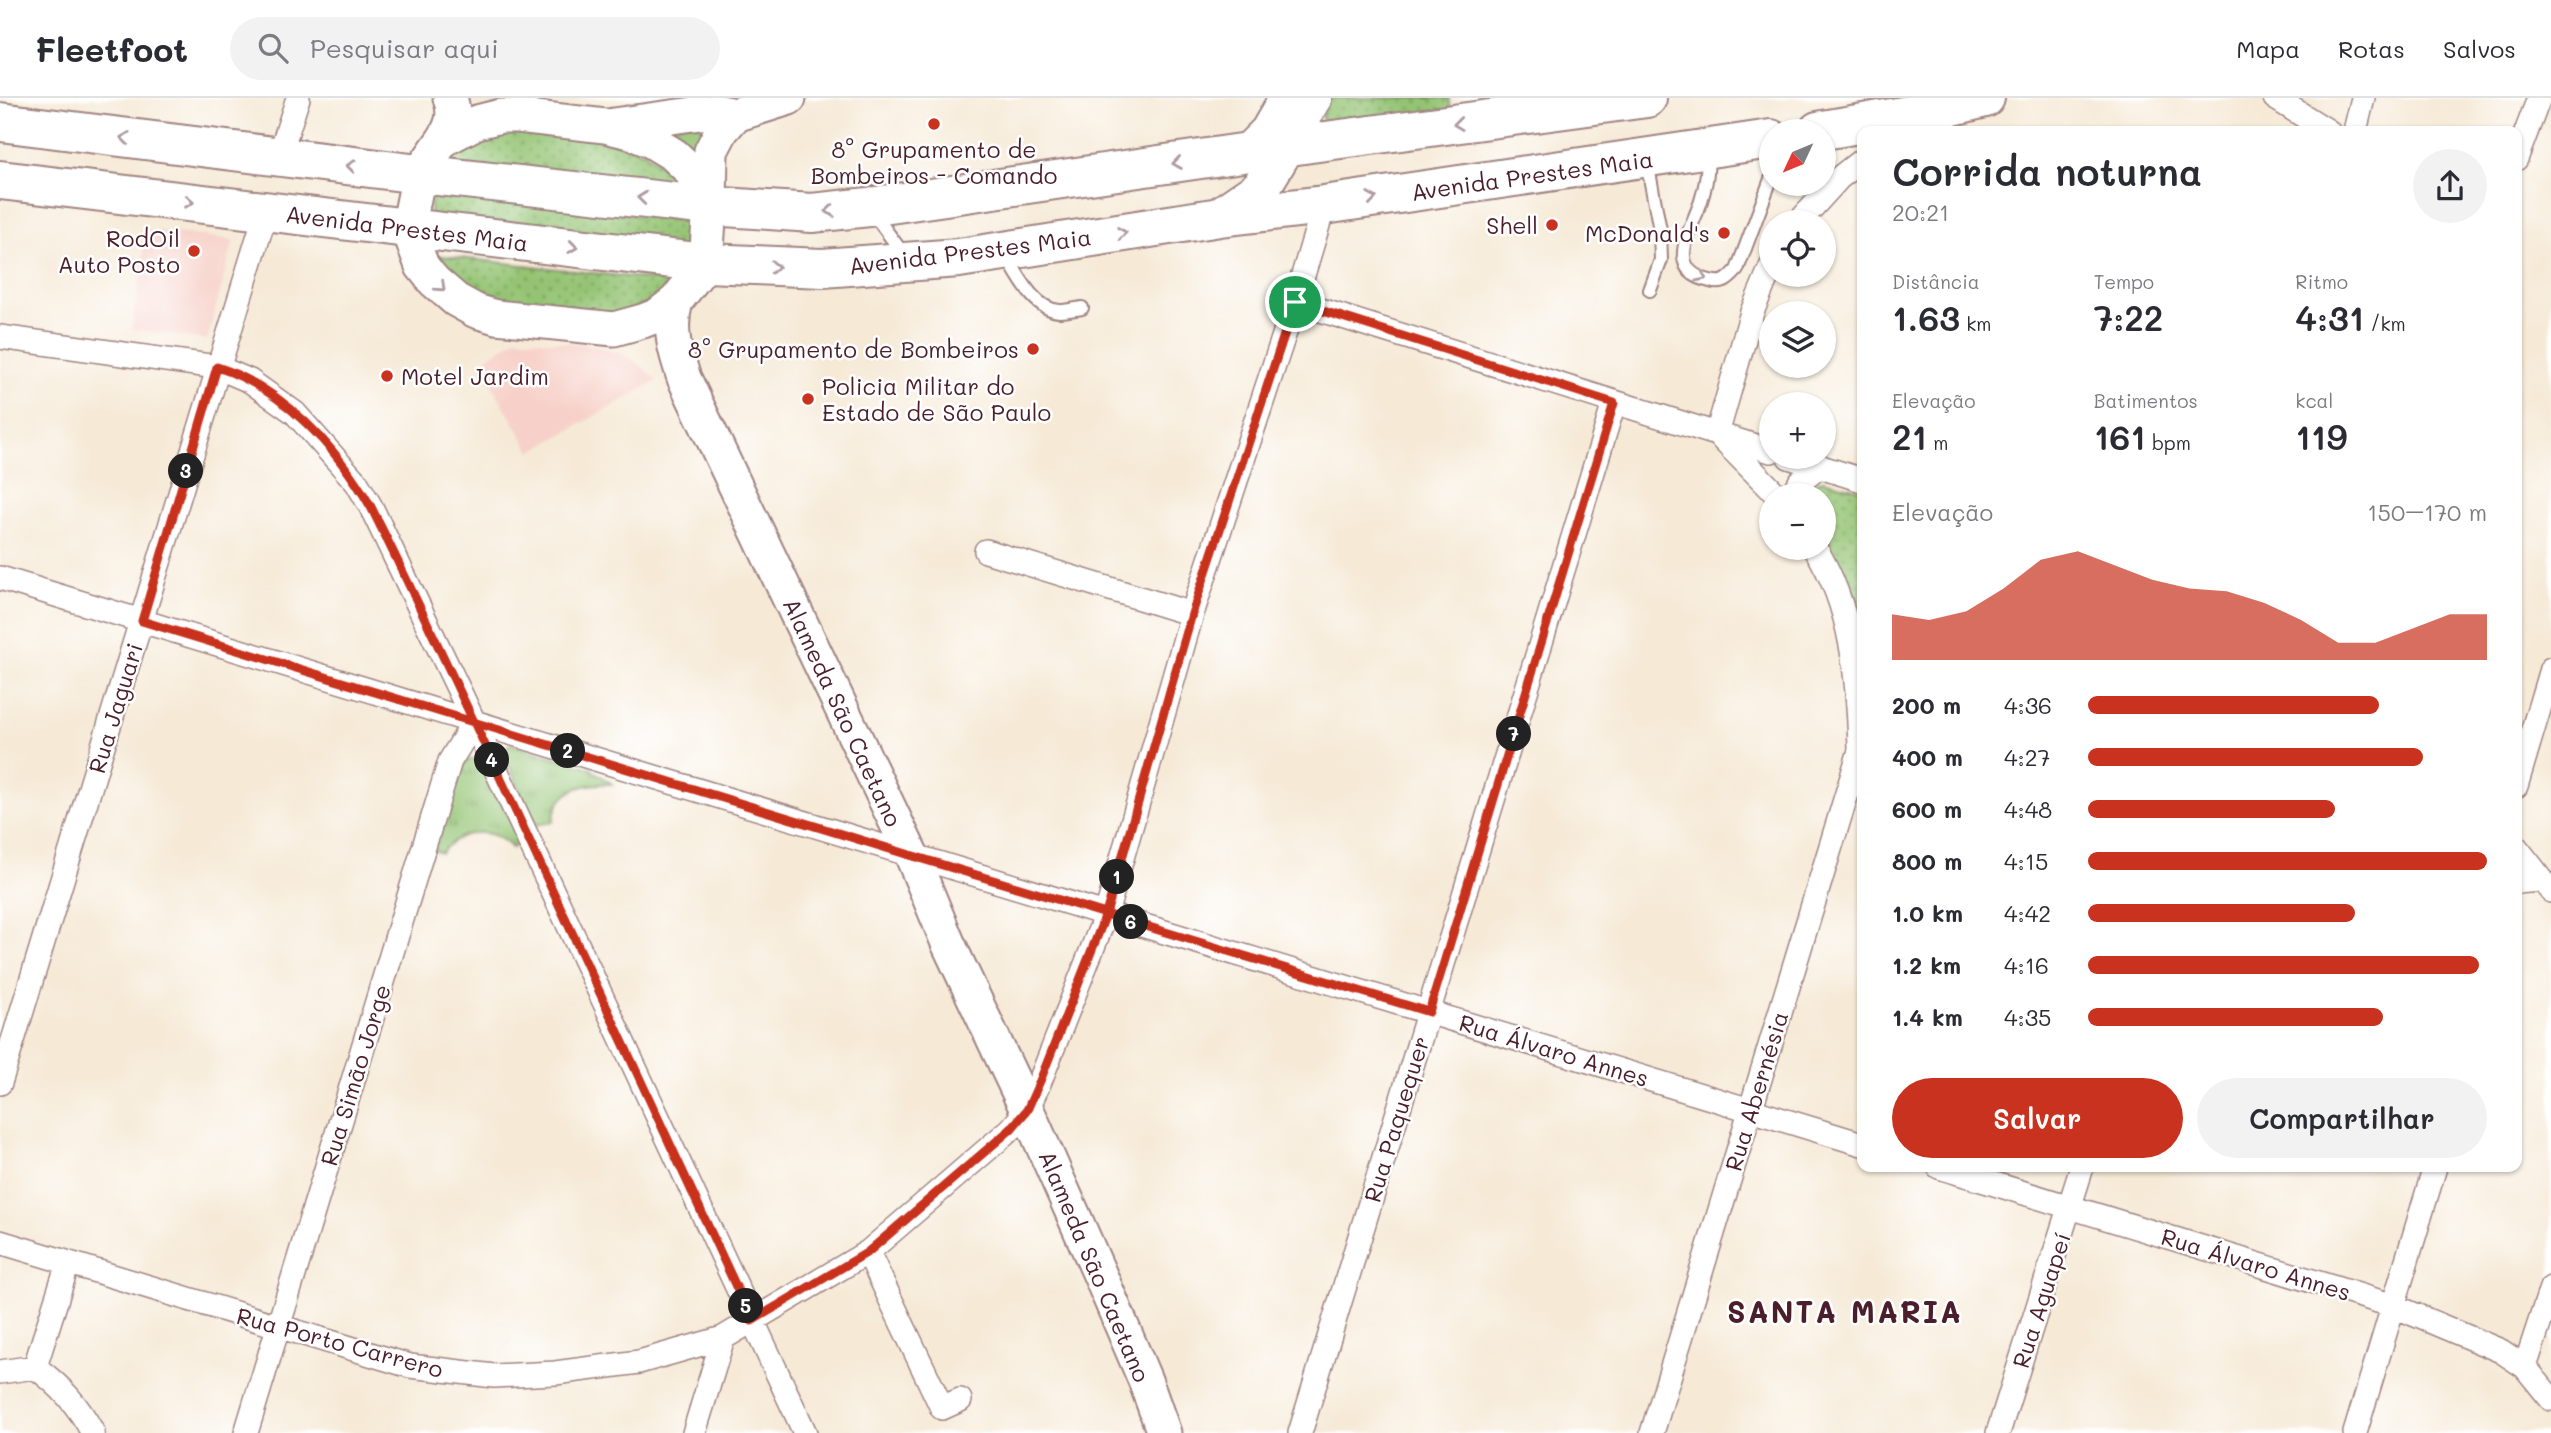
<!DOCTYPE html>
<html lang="pt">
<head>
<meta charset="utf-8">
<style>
	:root { --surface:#fff; --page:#f2f2f3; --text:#2b2b33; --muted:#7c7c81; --line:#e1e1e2; --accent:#c8321e }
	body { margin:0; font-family:Mali,sans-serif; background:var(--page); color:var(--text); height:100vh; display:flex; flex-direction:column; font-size:26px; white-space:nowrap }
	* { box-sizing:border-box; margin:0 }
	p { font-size:23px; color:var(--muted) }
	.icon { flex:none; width:38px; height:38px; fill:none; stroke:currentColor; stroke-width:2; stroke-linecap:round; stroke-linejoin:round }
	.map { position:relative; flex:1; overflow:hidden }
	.panel { position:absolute; left:1857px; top:28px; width:665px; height:1046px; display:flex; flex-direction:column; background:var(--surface); border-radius:14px; box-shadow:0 2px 5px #0004 }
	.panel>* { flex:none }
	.needle { width:46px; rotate:226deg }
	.controls { position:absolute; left:1759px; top:21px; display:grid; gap:14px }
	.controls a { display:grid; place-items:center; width:77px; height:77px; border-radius:50%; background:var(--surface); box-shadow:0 2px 5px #0004; font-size:35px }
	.pin { position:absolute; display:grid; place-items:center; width:60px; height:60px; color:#fff; margin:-30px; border:4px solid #fff; border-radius:50%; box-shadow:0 2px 7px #0007 }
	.km { position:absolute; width:35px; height:35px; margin:-18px; border-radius:50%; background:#222; color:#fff; font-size:19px; line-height:35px; text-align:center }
	.round { display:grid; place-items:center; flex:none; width:74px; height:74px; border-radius:37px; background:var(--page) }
	.headline { display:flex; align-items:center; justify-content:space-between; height:119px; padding:0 35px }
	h1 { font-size:38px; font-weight:600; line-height:52px }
	.figures { display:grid; grid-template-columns:repeat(3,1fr); gap:10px; height:119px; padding:7px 35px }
	.figures div { display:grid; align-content:center }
	.figures b { font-size:35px; font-weight:600 }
	.figures small { font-size:19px; font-weight:400 }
	.figures p { font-size:19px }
	.chart { height:196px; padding:14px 35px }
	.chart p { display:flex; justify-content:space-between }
	.chart svg { width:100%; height:126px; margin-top:7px; fill:var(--accent); opacity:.7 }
	.cta { display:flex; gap:14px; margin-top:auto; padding:14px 35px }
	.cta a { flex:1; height:80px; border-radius:42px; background:var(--accent); color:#fff; font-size:28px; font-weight:600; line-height:80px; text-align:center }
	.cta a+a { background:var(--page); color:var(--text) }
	ul { padding:0 35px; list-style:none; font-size:23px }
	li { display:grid; grid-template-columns:112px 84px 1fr; align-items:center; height:52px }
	li i { height:18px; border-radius:9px; background:var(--accent) }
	header { display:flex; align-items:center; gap:42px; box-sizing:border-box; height:98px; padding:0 35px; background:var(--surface); border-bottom:2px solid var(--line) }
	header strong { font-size:33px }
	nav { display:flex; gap:38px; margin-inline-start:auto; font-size:24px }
	.search { width:490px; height:63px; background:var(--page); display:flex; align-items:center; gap:18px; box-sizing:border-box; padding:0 24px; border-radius:38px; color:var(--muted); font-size:26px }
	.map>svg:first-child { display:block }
</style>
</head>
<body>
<header>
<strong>Fleetfoot</strong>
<div class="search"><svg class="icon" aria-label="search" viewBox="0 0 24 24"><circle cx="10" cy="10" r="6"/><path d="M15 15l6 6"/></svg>Pesquisar aqui</div>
<nav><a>Mapa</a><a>Rotas</a><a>Salvos</a></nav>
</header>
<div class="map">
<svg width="2551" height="1335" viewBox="0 0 2551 1335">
	<defs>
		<pattern id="grass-tufts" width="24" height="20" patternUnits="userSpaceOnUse" patternTransform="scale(1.75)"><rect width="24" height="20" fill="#94c473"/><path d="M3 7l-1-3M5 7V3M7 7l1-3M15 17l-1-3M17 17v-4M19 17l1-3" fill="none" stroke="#7b9f5f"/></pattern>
		<pattern id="park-dots" width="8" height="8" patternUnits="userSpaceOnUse" patternTransform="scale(1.75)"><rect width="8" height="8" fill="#94c473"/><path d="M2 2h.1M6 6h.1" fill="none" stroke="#7b9f5f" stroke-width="1.8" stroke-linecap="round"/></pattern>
	</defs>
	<rect width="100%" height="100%" fill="#fff"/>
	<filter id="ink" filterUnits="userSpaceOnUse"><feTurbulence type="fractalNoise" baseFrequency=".0143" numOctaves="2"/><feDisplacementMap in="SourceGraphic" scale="14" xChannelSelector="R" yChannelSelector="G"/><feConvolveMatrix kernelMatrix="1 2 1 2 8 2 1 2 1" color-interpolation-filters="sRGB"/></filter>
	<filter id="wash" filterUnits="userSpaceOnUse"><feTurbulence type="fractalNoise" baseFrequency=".00686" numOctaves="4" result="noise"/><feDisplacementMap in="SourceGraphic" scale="28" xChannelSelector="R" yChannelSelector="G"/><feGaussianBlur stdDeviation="1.57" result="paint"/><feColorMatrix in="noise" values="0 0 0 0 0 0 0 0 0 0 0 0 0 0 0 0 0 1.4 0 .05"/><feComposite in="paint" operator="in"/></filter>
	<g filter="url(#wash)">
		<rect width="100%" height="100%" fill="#f6ead7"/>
		<!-- built -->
		<path fill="#f7d1c9" d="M147,131L234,142L207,242L132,231Z
			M517,240L584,246L618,254L638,265L657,283L531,354L479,265Z"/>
		<!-- grass -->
		<path fill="url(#grass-tufts)" stroke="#6f724f" stroke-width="2" d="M711,16L697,58L657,34Z
			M510,646L590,670L612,686C585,684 556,691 553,724L536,727L504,657V652Z
			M473,661L483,667L521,746L512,750C490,727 461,731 441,755L434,752L458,674L467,663Z"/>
		<!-- park -->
		<path fill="url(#park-dots)" stroke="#6f724f" stroke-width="2" d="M1327,0H1449L1452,17L1326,25L1322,20Z
			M501,33L595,39L645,54L689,92L446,67C461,47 478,41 501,33Z
			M433,93L693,124L691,153L429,119Z
			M434,157L675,184L651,205L613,216L501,205L482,199L464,190L443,173Z
			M1823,382L1862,392V544L1839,473L1824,443V397H1803L1818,383Z"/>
	</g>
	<g filter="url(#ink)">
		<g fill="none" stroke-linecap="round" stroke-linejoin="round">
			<defs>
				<path id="lane" d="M1707,55C1709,72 1706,87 1701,103C1692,131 1663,172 1710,183C1723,187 1728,182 1737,172L1771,81
					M1647,64L1660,132L1661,162L1650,192
					M873,115L904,157
					M1007,159C1018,177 1034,212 1060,213C1067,213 1075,211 1082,210"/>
				<path id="street" d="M2275,0L2328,33
					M2355,33L2363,0
					M279,59L298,0
					M2516,61L2539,0
					M1799,124L1839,80L1862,62
					M1295,204L1771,353
					M0,239L217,269L250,283L295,315L357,385L371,409L458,590L805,1335
					M1717,336L1752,214L1771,169
					M1722,341L1777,397
					M1789,359L1862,382
					M1793,397L1800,384L1820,368
					M1815,450C1853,510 1858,582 1860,651
					M986,453L1192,516
					M0,480L1862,1046
					M2516,688L2551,571
					M2516,749L2551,793
					M2516,784L2542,782
					M0,985L266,114
					M1939,1069L2394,1208L2501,1253L2525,1269L2551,1301
					M0,1144L410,1268L494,1278L555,1275L639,1264L723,1240L868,1154L1011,1031L1027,1012L1040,983L1106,816L1192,516L1295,204L1324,107
					M868,1154L942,1310L960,1302
					M35,1269L68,1165
					M2525,1269L2551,1190
					M0,1274L35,1269C61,1288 78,1307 93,1335
					M246,1335L450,663L474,624
					M694,1335L723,1240
					M1300,1335L1614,305
					M1652,1335L1862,646
					M1998,1335L2082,1069
					M2355,1335L2435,1069"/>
				<path id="secondary" d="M613,27L715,13L735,17L789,0
					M443,42C452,28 456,16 450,0
					M1286,48L1315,0
					M1245,55L1267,33L1286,0
					M710,108L690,72L674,57L651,43L630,34L605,28L518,18H501L477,24L443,42L419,76L408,130L422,168L434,183L456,202L476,213L496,219L614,231L643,223L658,217L676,203L706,165L710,108L711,53L722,32L735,17
					M676,203C668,232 675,253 684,280L912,758L948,845L1027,1012L1100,1177L1145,1282L1164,1335"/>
				<path id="highway" d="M0,24L419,76L710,108L812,115L869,109L1311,45L1647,0
					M1818,33L1932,13L1985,0
					M0,82L706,165L822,170L959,160L1220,119L1324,107L1771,41
					M1222,117L1260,91L1286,48"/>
			</defs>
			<!-- lane casing -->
			<use href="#lane" stroke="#a08481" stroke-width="16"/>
			<!-- street casing -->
			<use href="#street" stroke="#a08481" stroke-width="26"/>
			<!-- secondary casing -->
			<use href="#secondary" stroke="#a08481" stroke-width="37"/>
			<!-- highway casing -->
			<use href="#highway" stroke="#a08481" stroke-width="42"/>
			<!-- lane -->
			<use href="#lane" stroke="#fff" stroke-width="12"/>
			<!-- street -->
			<use href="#street" stroke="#fff" stroke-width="23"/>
			<!-- secondary -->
			<use href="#secondary" stroke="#fff" stroke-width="33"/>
			<!-- highway -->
			<use href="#highway" stroke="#fff" stroke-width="38"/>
		</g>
		<!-- one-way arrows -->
		<defs><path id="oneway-chevron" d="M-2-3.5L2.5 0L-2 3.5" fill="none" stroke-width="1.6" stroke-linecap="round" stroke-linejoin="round" transform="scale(1.75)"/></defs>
		<g stroke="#ae9aa0">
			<use href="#oneway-chevron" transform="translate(1458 26) rotate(173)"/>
			<use href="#oneway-chevron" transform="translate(125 40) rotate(-173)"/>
			<use href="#oneway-chevron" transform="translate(1177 65) rotate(172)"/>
			<use href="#oneway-chevron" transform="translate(351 68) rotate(-173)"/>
			<use href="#oneway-chevron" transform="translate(642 100) rotate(-174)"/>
			<use href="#oneway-chevron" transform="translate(1372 100) rotate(-8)"/>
			<use href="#oneway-chevron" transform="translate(189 104) rotate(7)"/>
			<use href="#oneway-chevron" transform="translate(830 113) rotate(174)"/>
			<use href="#oneway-chevron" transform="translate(1122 135) rotate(-9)"/>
			<use href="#oneway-chevron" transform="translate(573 149) rotate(7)"/>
			<use href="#oneway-chevron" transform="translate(775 169) rotate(2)"/>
			<use href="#oneway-chevron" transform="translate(1702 179) rotate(26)"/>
			<use href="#oneway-chevron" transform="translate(441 189) rotate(43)"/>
		</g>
	</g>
	<g fill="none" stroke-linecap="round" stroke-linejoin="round" filter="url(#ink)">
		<defs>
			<path id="route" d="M1295,204L1192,516L1106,816C784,720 463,620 142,523L217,269C283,290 337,350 371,409C413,493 452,578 492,662L752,1223L868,1154L1011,1031L1027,1012L1040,983L1106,816L1429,914L1614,305L1295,204"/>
		</defs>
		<!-- route casing -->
		<use href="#route" stroke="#fff" stroke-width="14"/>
		<!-- route -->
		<use href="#route" stroke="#c8321e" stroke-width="9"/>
	</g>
	<!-- markers -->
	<g fill="#c8321e" stroke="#fff" stroke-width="2.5">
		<circle cx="934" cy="26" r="7"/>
		<circle cx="1552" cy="127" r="7"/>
		<circle cx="1724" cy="135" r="7"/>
		<circle cx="194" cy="153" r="7"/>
		<circle cx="1033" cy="251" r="7"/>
		<circle cx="387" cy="278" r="7"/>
		<circle cx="808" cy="301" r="7"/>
	</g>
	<g text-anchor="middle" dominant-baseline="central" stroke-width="5" stroke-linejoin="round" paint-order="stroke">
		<!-- poi labels -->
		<g font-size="23" fill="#4a1f2b" stroke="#fff" text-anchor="end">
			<text x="934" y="51" text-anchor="middle">8° Grupamento de<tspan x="934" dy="26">Bombeiros - Comando</tspan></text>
			<text x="1538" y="127">Shell</text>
			<text x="1710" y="135">McDonald's</text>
			<text x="180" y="140">RodOil<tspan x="180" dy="26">Auto Posto</tspan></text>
			<text x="1019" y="251">8° Grupamento de Bombeiros</text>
			<text x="401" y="278" text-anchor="start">Motel Jardim</text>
			<text x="822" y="288" text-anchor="start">Policia Militar do<tspan x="822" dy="26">Estado de São Paulo</tspan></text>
		</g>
		<!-- street labels -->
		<g font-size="23" fill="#4a1f2b" stroke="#fff">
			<text transform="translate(1532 77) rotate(-8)">Avenida Prestes Maia</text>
			<text transform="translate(407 130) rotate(7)">Avenida Prestes Maia</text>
			<text transform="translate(970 153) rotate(-7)">Avenida Prestes Maia</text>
			<text transform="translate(115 610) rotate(-73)">Rua Jaguari</text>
			<text transform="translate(843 614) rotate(65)">Alameda São Caetano</text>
			<text transform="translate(1554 952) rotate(17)">Rua Álvaro Annes</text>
			<text transform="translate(355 977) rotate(-73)">Rua Simão Jorge</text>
			<text transform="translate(1756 993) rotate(-73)">Rua Abernésia</text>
			<text transform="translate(1396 1021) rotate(-73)">Rua Paquequer</text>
			<text transform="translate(2256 1166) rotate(17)">Rua Álvaro Annes</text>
			<text transform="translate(1095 1168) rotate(67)">Alameda São Caetano</text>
			<text transform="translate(2041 1202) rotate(-72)">Rua Aguapeí</text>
			<text transform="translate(340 1244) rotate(15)">Rua Porto Carrero</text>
		</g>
		<!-- district labels -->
		<g font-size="30" font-weight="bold" letter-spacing="2" fill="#4a1f2b" stroke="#fff">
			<text x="1845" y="1213">SANTA MARIA</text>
		</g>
	</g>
</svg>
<div class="controls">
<a><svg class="needle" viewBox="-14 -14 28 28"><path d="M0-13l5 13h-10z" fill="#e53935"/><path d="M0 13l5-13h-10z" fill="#7c7c81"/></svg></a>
<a><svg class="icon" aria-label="locate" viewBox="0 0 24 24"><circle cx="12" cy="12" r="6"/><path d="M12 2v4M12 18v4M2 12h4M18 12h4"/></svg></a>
<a><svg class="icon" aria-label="layers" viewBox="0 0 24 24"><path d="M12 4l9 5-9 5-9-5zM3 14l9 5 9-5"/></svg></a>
<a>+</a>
<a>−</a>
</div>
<div class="pin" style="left:1295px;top:204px;background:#1e9e55"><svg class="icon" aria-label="arrive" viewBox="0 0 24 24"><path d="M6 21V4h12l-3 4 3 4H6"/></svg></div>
<b class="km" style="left:1117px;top:779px">1</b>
<b class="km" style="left:568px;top:653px">2</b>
<b class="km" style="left:186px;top:373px">3</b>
<b class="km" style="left:492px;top:662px">4</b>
<b class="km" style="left:746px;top:1208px">5</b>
<b class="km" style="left:1131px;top:824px">6</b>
<b class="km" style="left:1514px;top:636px">7</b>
<section class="panel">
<div class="headline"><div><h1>Corrida noturna</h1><p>20:21</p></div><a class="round"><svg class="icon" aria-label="share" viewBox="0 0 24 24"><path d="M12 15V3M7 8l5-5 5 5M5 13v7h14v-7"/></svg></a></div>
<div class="figures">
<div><p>Distância</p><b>1.63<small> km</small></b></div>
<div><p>Tempo</p><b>7:22</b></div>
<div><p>Ritmo</p><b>4:31<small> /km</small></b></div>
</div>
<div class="figures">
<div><p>Elevação</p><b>21<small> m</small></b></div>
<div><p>Batimentos</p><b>161<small> bpm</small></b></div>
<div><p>kcal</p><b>119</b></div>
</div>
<div class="chart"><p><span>Elevação</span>150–170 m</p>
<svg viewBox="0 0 160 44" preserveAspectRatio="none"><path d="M0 44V28L10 30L20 27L30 19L40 9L50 6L60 11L70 16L80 19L90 20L100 24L110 30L120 38L130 38L140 33L150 28L160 28V44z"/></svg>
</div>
<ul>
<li><b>200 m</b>4:36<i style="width:73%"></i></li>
<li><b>400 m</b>4:27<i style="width:84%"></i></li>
<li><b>600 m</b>4:48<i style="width:62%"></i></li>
<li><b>800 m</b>4:15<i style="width:100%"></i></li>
<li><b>1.0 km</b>4:42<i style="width:67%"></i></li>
<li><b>1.2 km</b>4:16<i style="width:98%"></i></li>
<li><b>1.4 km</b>4:35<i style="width:74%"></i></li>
</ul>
<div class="cta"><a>Salvar</a><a>Compartilhar</a></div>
</section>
</div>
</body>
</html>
